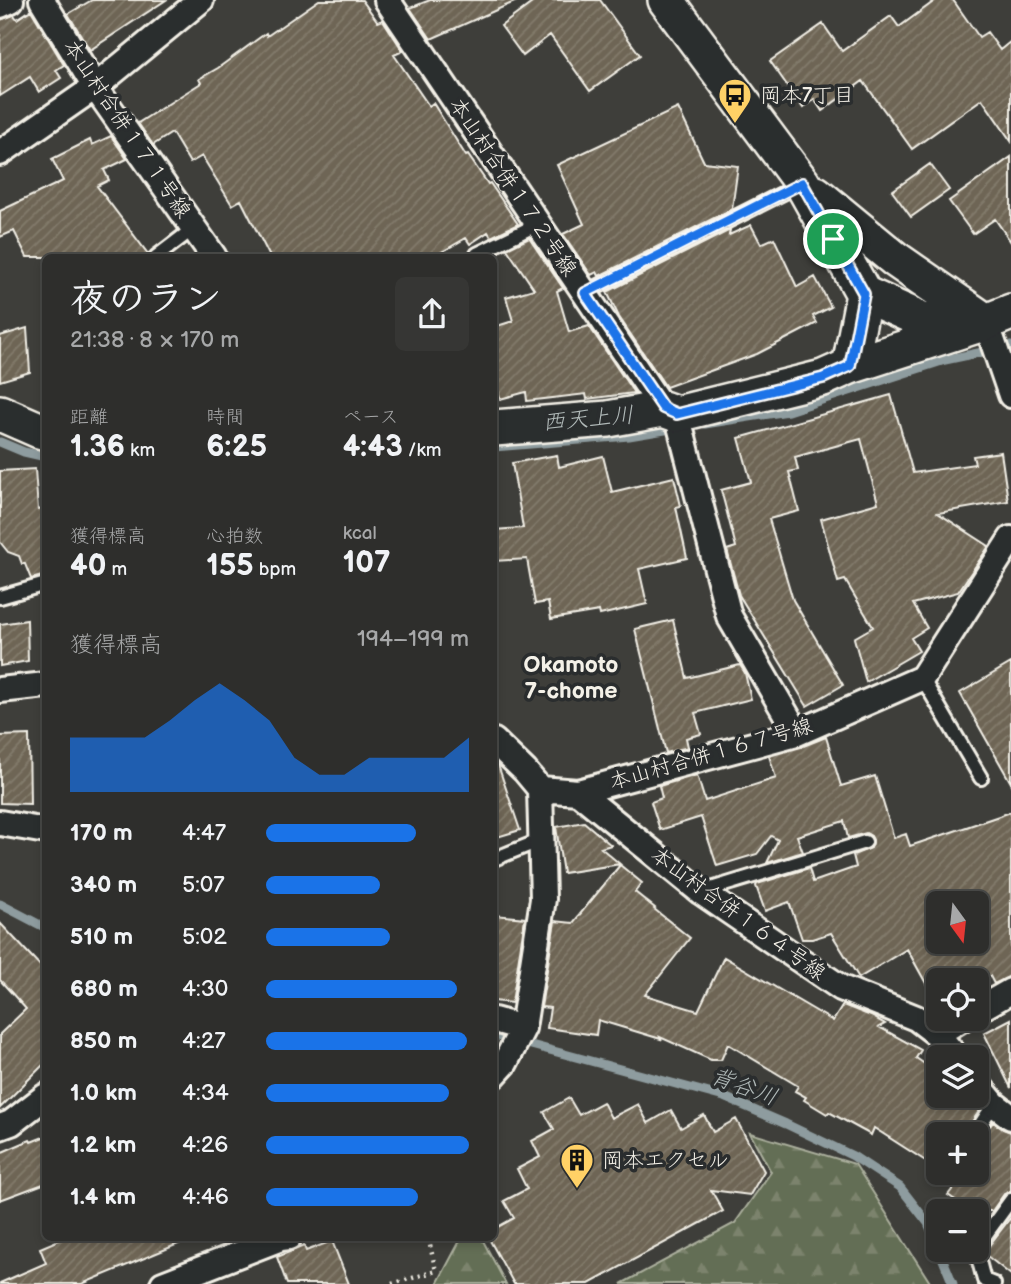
<!DOCTYPE html>
<html lang="ja">
<head>
<meta charset="utf-8">
<style>
	:root { --surface:#2e2e2c; --page:#363634; --text:#f1f3f6; --muted:#a7a8a9; --line:#494a48; --accent:#1a73e8 }
	body { margin:0; font-family:"Balsamiq Sans","Klee One",sans-serif; background:var(--page); color:var(--text); height:100vh; display:flex; flex-direction:column; font-size:26px; white-space:nowrap }
	* { box-sizing:border-box; margin:0 }
	p { font-size:23px; color:var(--muted) }
	.icon { flex:none; width:38px; height:38px; fill:none; stroke:currentColor; stroke-width:2; stroke-linecap:round; stroke-linejoin:round }
	.map { position:relative; flex:1; overflow:hidden }
	.details { position:absolute; left:42px; top:254px; width:455px; height:987px; display:flex; flex-direction:column; background:var(--surface); border-radius:10px; box-shadow:0 4px 10px #0003,0 0 0 2px var(--line) }
	.details>* { flex:none }
	.needle { width:46px; rotate:165deg }
	.tools { position:absolute; left:926px; top:891px; display:grid; gap:14px }
	.tools a { display:grid; place-items:center; width:63px; height:63px; border-radius:10px; background:var(--surface); box-shadow:0 4px 10px #0003,0 0 0 2px var(--line); font-size:35px }
	.pin { position:absolute; display:grid; place-items:center; width:60px; height:60px; color:#fff; margin:-30px; border:4px solid #fff; border-radius:50%; box-shadow:0 2px 7px #0007 }
	.round { display:grid; place-items:center; flex:none; width:74px; height:74px; border-radius:10px; background:var(--page) }
	.overview { display:flex; align-items:center; justify-content:space-between; height:119px; padding:0 28px }
	h1 { font-size:38px; font-weight:700; line-height:52px }
	.stats { display:grid; grid-template-columns:repeat(3,1fr); gap:10px; height:119px; padding:7px 28px }
	.stats div { display:grid; align-content:center }
	.stats b { font-size:30px; font-weight:700 }
	.stats small { font-size:19px; font-weight:400 }
	.stats p { font-size:19px }
	.chart { height:196px; padding:14px 28px }
	.chart p { display:flex; justify-content:space-between }
	.chart svg { width:100%; height:126px; margin-top:7px; fill:var(--accent); opacity:.7 }
	ul { padding:0 28px; list-style:none; font-size:23px }
	li { display:grid; grid-template-columns:112px 84px 1fr; align-items:center; height:52px }
	li i { height:18px; border-radius:9px; background:var(--accent) }
	.map>svg:first-child { display:block }
</style>
</head>
<body>
<div class="map">
<svg width="1011" height="1284" viewBox="0 0 1011 1284">
	<defs>
		<pattern id="forest-firs" width="22" height="20" patternUnits="userSpaceOnUse" patternTransform="scale(1.75)"><rect width="22" height="20" fill="#646e54"/><path d="M5 1l3.5 6h-7zM16 11l3.5 6h-7z" fill="#7b836d"/></pattern>
		<pattern id="building-hatch" width="6" height="6" patternUnits="userSpaceOnUse" patternTransform="scale(1.75)"><rect width="6" height="6" fill="#6e6555"/><path d="M-1 1l2-2M0 6l6-6M5 7l2-2" fill="none" stroke="#837c6d"/></pattern>
	</defs>
	<rect width="100%" height="100%" fill="#3e3e3a"/>
	<filter id="ink" filterUnits="userSpaceOnUse"><feTurbulence type="fractalNoise" baseFrequency=".0143" numOctaves="2"/><feDisplacementMap in="SourceGraphic" scale="14" xChannelSelector="R" yChannelSelector="G"/><feConvolveMatrix kernelMatrix="1 2 1 2 8 2 1 2 1" color-interpolation-filters="sRGB"/></filter>
	<g filter="url(#ink)">
		<!-- forest -->
		<path fill="url(#forest-firs)" stroke="#acb09e" stroke-width="2" d="M750,1133L855,1164L931,1284H621L735,1223L771,1172Z
			M462,1237H481L506,1284H437Z"/>
		<g fill="none" stroke-linecap="round" stroke-linejoin="round">
			<!-- stream -->
			<path stroke="#8e9c9f" stroke-width="9" d="M705,424L788,411L945,360L1011,346
				M0,442L24,452L46,457
				M494,447L629,436L677,428
				M0,904L46,928
				M494,1035L724,1097L786,1124L853,1156L900,1187L928,1223L938,1247
				M939,1250L953,1284"/>
		</g>
		<!-- building -->
		<path fill="url(#building-hatch)" stroke="#f4f1e8" stroke-width="2" fill-rule="evenodd" d="M92,0H166L90,50L68,14Z
			M319,0H362L378,22L383,20L403,51L394,55L429,106L433,103L466,156L468,155L488,184L490,183L518,224L491,237L488,232L470,244L466,238L433,257H270L241,200L232,205L202,156L190,163L172,133L153,145L138,123L201,83L199,79L218,68L266,33L267,36Z
			M430,0H519L431,39L410,8Z
			M536,0H600L640,55L590,91L550,35L523,56L501,26Z
			M936,0H953L979,37L987,32L1000,50L1011,41V141L982,99L912,149L863,81L822,111L814,99L803,108L770,61L823,24L842,51L891,16L899,27Z
			M31,10L64,65L56,70L61,78L39,92L30,77L0,96V20L14,15L17,19Z
			M678,108L704,162L738,166L732,209L599,276L597,272L591,275L563,234L584,224L557,165Z
			M111,136L127,159L104,170L109,180L97,186L148,254L147,257H27L14,231L0,237V211L63,181L52,159L90,140L92,145Z
			M1011,157V242L995,219L973,234L949,201Z
			M930,164L949,190L911,217L892,191Z
			M751,225L761,244L774,238L797,287L815,277L831,307L813,316L817,323L757,354L666,387L619,317L607,292L730,230L729,235Z
			M529,238L563,288L557,291L569,332L589,326L634,393L587,399L586,394L527,401L526,392L500,399L494,374V327L513,321L506,297L534,289L507,249Z
			M27,328L30,372L0,381V336Z
			M891,395L913,473L975,464L973,456L1001,452L1008,501L938,513L989,546L958,592L913,604L927,628L911,638L919,651L866,682L854,638L873,627L845,580L838,582L821,519L878,503L861,439L795,457L798,470L789,472L799,511L769,519L793,600L843,685L807,706L739,595L727,550L736,547L721,490L751,482L739,438Z
			M557,455L559,467L603,456L612,492L674,477L681,506L676,507L687,558L639,569L647,604L600,615L599,611L551,619L548,602L535,604L527,559L494,561V530L523,528L512,463Z
			M35,469L38,510L46,508V575L31,579L25,564H22L19,556L8,552L0,542V471Z
			M27,620L28,661L0,666V624Z
			M673,620L687,678L740,665L745,673L751,699L695,713L701,734L686,738L688,747L666,753L635,629Z
			M1011,663V783L960,693Z
			M29,735L30,804L0,803V736Z
			M826,737L841,786L875,776L894,838L906,834L910,846L1011,812V976L994,984L990,976L988,977L986,976L976,981V971L961,980H938V993L933,996L907,949L859,978L831,933L812,939H802L789,902L765,911L756,886L757,884L809,868L813,882L856,867L853,855L871,848L873,840L871,836L866,833L848,838L844,821L797,836L803,852L767,863L778,840L771,836L757,854L717,866L701,817L660,830L651,802L662,798L659,786L697,775L705,801L776,778L769,756L801,747ZM938,903H976V942H938Z
			M498,765L520,830L494,838V766Z
			M584,822L611,845L601,848L620,864L563,873L556,827Z
			M620,865L642,883L635,892L655,908L654,909L690,938L645,995L698,1011L724,957L833,1021L843,1005L871,1016L885,1024L879,1027L921,1050L916,1058L938,1073V1096H968L980,1110L967,1129L965,1134H938V1169L874,1128L871,1135L829,1112L827,1114L804,1100L806,1097L795,1091L798,1086L728,1044L721,1060H711L660,1037L661,1039L598,1020L596,1035L547,1028L550,1008L541,1007L555,921L573,923Z
			M494,915L525,918L512,1003L494,1001Z
			M0,923L46,972V1062L0,1108V1034L26,1009L0,980Z
			M1011,1019V1088L984,1033Z
			M569,1098L579,1115L603,1102L611,1118L638,1104L648,1123L671,1110L681,1128L704,1115L713,1132L736,1119L764,1171L750,1195L711,1190L723,1211L589,1284H514L488,1237H494V1229L514,1218L504,1201L527,1189L517,1169L540,1157L532,1141L554,1129L544,1112Z
			M993,1122L1003,1129L1011,1132V1191L1004,1194L992,1211H971L948,1195L958,1182L953,1179L956,1172H976V1142L981,1139Z
			M46,1136V1183L0,1200V1153L30,1140L31,1142Z
			M1011,1217V1275L987,1256L985,1251Z
			M66,1237H195L82,1284H0V1283L46,1263L40,1248Z
			M332,1241L349,1284H287L277,1257L304,1246L306,1251Z"/>
		<g fill="none" stroke-linecap="round" stroke-linejoin="round">
			<defs>
				<path id="lane" d="M477,254L538,224
					M156,257L194,228
					M585,293L799,185
					M0,597L46,584
					M922,678L981,778
					M494,859L541,840
					M701,892L865,842
					M974,1134L994,1104
					M944,1177L947,1172
					M976,1248L1011,1200
					M976,1250L984,1280L994,1284"/>
				<path id="street" d="M42,0L95,87L214,257
					M387,0L663,409
					M0,5L11,0
					M0,153L95,87L201,0
					M986,322L1011,395
					M677,414L729,616L797,733
					M0,690L46,685
					M494,741L525,771L540,789L578,792L701,892L841,988L916,1018L937,1034L956,1057
					M578,792L797,733L922,678L1011,539
					M0,823L46,831
					M976,1011L1011,991
					M494,1020L523,1028
					M937,1034L963,1018
					M494,1075L505,1063L523,1028L543,899L540,789
					M976,1082L994,1104L1011,1117
					M0,1127L11,1123L46,1096
					M163,1284L281,1238L289,1237"/>
				<path id="secondary" d="M666,0L802,183L864,294L850,366
					M816,194L895,259L986,322
					M864,294L951,333
					M0,413L39,430L46,432
					M494,428L608,419L663,409L677,414L823,378L850,366L986,322L1011,312"/>
			</defs>
			<!-- lane casing -->
			<use href="#lane" stroke="#f4f1e8" stroke-width="18"/>
			<!-- street casing -->
			<use href="#street" stroke="#f4f1e8" stroke-width="30"/>
			<!-- secondary casing -->
			<use href="#secondary" stroke="#f4f1e8" stroke-width="40"/>
			<!-- path -->
			<path stroke="#f4f1e8" stroke-width="4.5" stroke-dasharray="2 5" stroke-linecap="butt" d="M392,1284L436,1271L428,1237"/>
			<!-- lane -->
			<use href="#lane" stroke="#2a2d2e" stroke-width="12"/>
			<!-- street -->
			<use href="#street" stroke="#2a2d2e" stroke-width="24"/>
			<!-- secondary -->
			<use href="#secondary" stroke="#2a2d2e" stroke-width="35"/>
		</g>
	</g>
	<g fill="none" stroke-linecap="round" stroke-linejoin="round" filter="url(#ink)">
		<defs>
			<path id="route" d="M802,183L864,294L850,366L823,378L677,414L663,408L585,293Z"/>
		</defs>
		<!-- route casing -->
		<use href="#route" stroke="#fff" stroke-width="14"/>
		<!-- route -->
		<use href="#route" stroke="#1a73e8" stroke-width="9"/>
	</g>
	<!-- icons -->
	<defs>
		<symbol id="bus-pin" viewBox="-11 -11 22 30"><path d="M0 17L-7.5 6A9.5 9.5 0 1 1 7.5 6Z" fill="#ffd166" stroke="#2a2d2e"/><path d="M-5-6H5V4H4V6H2V4H-2V6H-4V4H-5ZM-3.5-4V0h7V-4ZM-3.5 1.2v1.5H-2V1.2ZM2 1.2v1.5H3.5V1.2Z" fill="#111"/></symbol>
		<symbol id="building-pin" viewBox="-11 -11 22 30"><path d="M0 17L-7.5 6A9.5 9.5 0 1 1 7.5 6Z" fill="#ffd166" stroke="#2a2d2e"/><path d="M-4-6H4V6H1V3H-1V6H-4ZM-2.5-4.3h1.7v1.8h-1.7ZM.8-4.3h1.7v1.8H.8ZM-2.5-1h1.7V.8h-1.7ZM.8-1h1.7V.8H.8Z" fill="#111"/></symbol>
	</defs>
	<g fill-rule="evenodd">
		<use href="#bus-pin" x="716" y="76" width="38" height="52"/>
		<use href="#building-pin" x="558" y="1141" width="38" height="52"/>
	</g>
	<g text-anchor="middle" dominant-baseline="central" stroke-width="7" stroke-linejoin="round" paint-order="stroke">
		<!-- poi labels -->
		<g font-size="21" fill="#f4f1e8" stroke="#2a2d2e" text-anchor="start">
			<text x="760" y="95">岡本7丁目</text>
			<text x="602" y="1160">岡本エクセル</text>
		</g>
		<!-- street labels -->
		<g font-size="21" fill="#f4f1e8" stroke="#2a2d2e">
			<text transform="translate(127 129) rotate(56)">本山村合併１７１号線</text>
			<text transform="translate(513 187) rotate(56)">本山村合併１７２号線</text>
			<text transform="translate(711 754) rotate(-16)">本山村合併１６７号線</text>
			<text transform="translate(738 914) rotate(36)">本山村合併１６４号線</text>
		</g>
		<!-- water labels -->
		<g font-size="23" font-style="italic" fill="#b0b9b8" stroke="#2a2d2e">
			<text transform="translate(588 419) rotate(-5)">西天上川</text>
			<text transform="translate(744 1087) rotate(20)">背谷川</text>
		</g>
		<!-- neighbourhood labels -->
		<g font-size="23" font-weight="bold" fill="#f4f1e8" stroke="#2a2d2e">
			<text x="571" y="665">Okamoto<tspan x="571" dy="26">7-chome</tspan></text>
		</g>
	</g>
</svg>
<div class="tools">
<a><svg class="needle" viewBox="-14 -14 28 28"><path d="M0-13l5 13h-10z" fill="#e53935"/><path d="M0 13l5-13h-10z" fill="#a7a8a9"/></svg></a>
<a><svg class="icon" aria-label="locate" viewBox="0 0 24 24"><circle cx="12" cy="12" r="6"/><path d="M12 2v4M12 18v4M2 12h4M18 12h4"/></svg></a>
<a><svg class="icon" aria-label="layers" viewBox="0 0 24 24"><path d="M12 4l9 5-9 5-9-5zM3 14l9 5 9-5"/></svg></a>
<a>+</a>
<a>−</a>
</div>
<div class="pin" style="left:833px;top:239px;background:#1e9e55"><svg class="icon" aria-label="arrive" viewBox="0 0 24 24"><path d="M6 21V4h12l-3 4 3 4H6"/></svg></div>
<section class="details">
<div class="overview"><div><h1>夜のラン</h1><p>21:38 · 8 × 170 m</p></div><a class="round"><svg class="icon" aria-label="share" viewBox="0 0 24 24"><path d="M12 15V3M7 8l5-5 5 5M5 13v7h14v-7"/></svg></a></div>
<div class="stats">
<div><p>距離</p><b>1.36<small> km</small></b></div>
<div><p>時間</p><b>6:25</b></div>
<div><p>ペース</p><b>4:43<small> /km</small></b></div>
</div>
<div class="stats">
<div><p>獲得標高</p><b>40<small> m</small></b></div>
<div><p>心拍数</p><b>155<small> bpm</small></b></div>
<div><p>kcal</p><b>107</b></div>
</div>
<div class="chart"><p><span>獲得標高</span>194–199 m</p>
<svg viewBox="0 0 160 44" preserveAspectRatio="none"><path d="M0 44V25L10 25L20 25L30 25L40 19L50 12L60 6L70 12L80 19L90 32L100 38L110 38L120 32L130 32L140 32L150 32L160 25V44z"/></svg>
</div>
<ul>
<li><b>170 m</b>4:47<i style="width:74%"></i></li>
<li><b>340 m</b>5:07<i style="width:56%"></i></li>
<li><b>510 m</b>5:02<i style="width:61%"></i></li>
<li><b>680 m</b>4:30<i style="width:94%"></i></li>
<li><b>850 m</b>4:27<i style="width:99%"></i></li>
<li><b>1.0 km</b>4:34<i style="width:90%"></i></li>
<li><b>1.2 km</b>4:26<i style="width:100%"></i></li>
<li><b>1.4 km</b>4:46<i style="width:75%"></i></li>
</ul>
</section>
</div>
</body>
</html>
